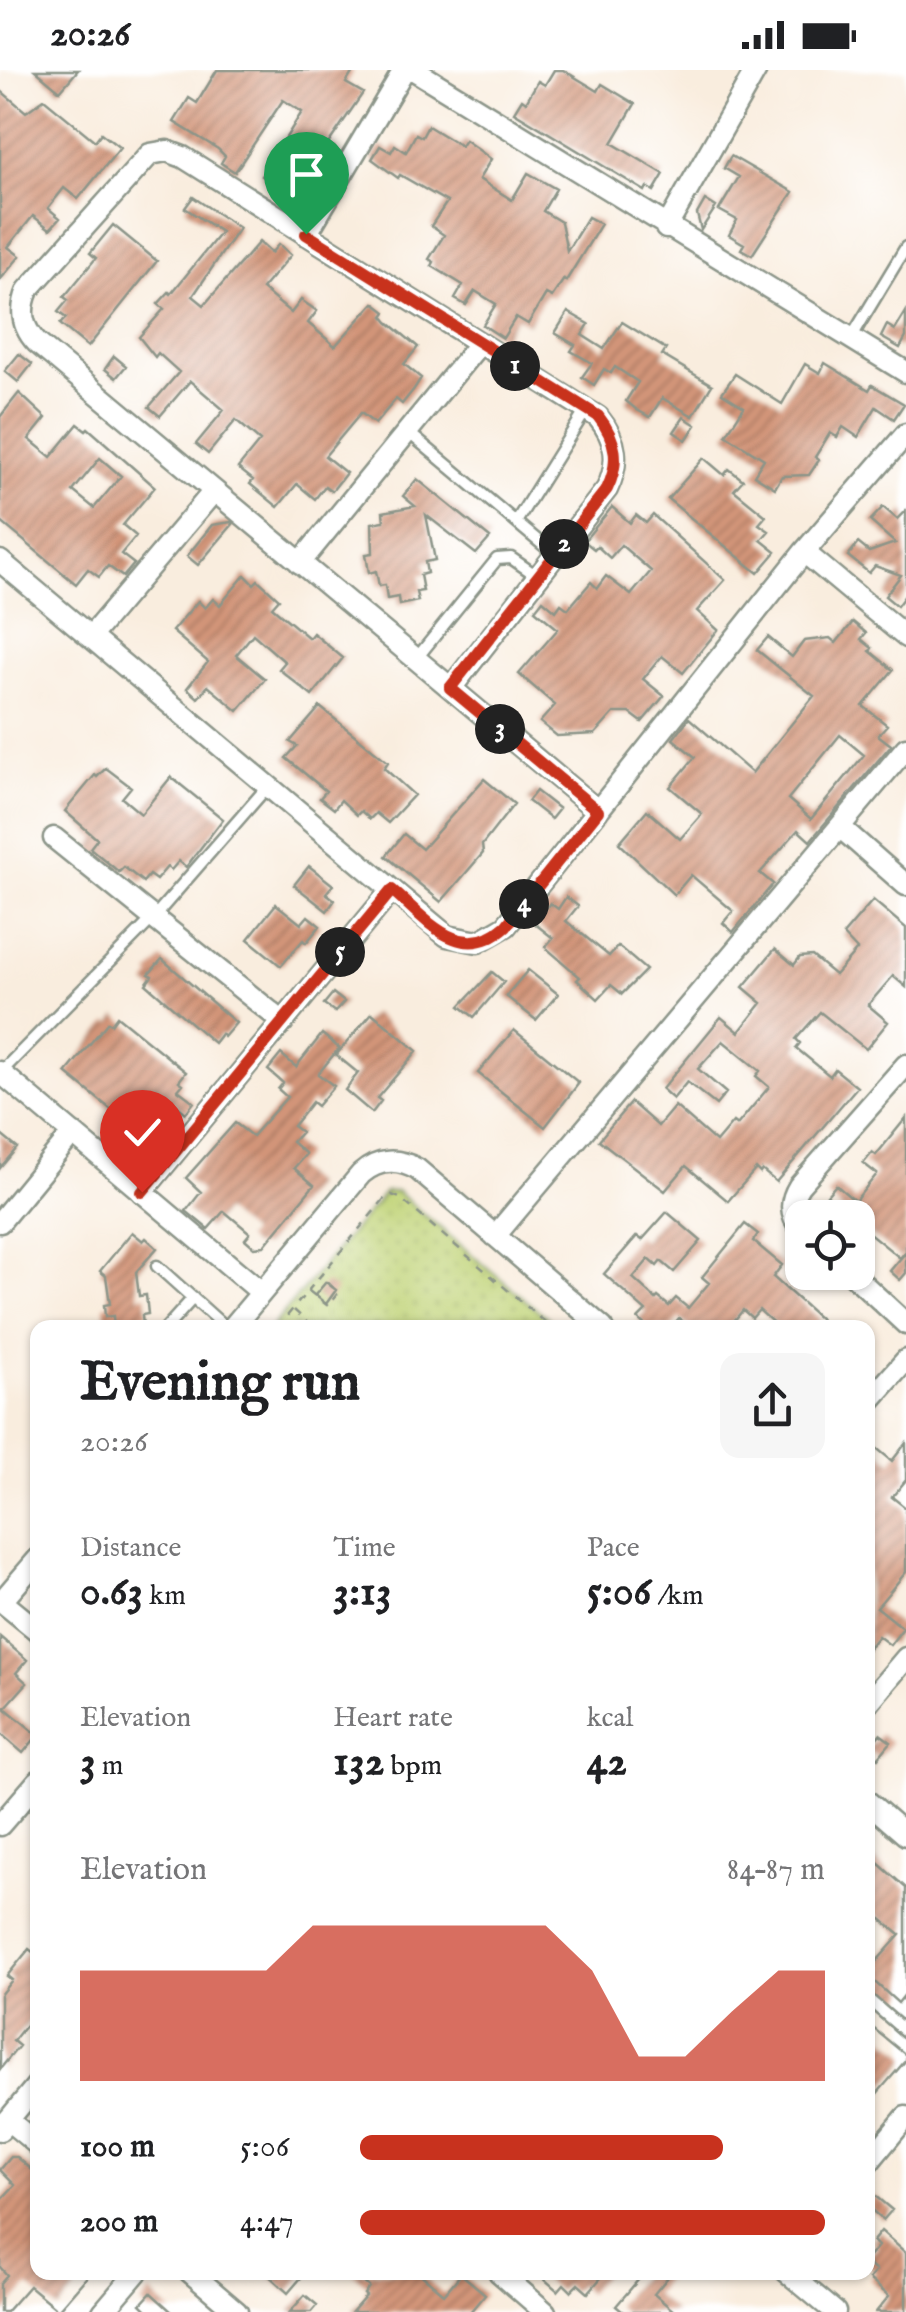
<!DOCTYPE html>
<html lang="en">
<head>
<meta charset="utf-8">
<style>
	:root { --surface:#fff; --page:#f6f6f6; --text:#202124; --muted:#757577; --accent:#c8321e }
	body { margin:0; font-family:"IM FELL English",serif; background:var(--page); color:var(--text); height:100vh; display:flex; flex-direction:column; font-size:38px; white-space:nowrap }
	* { box-sizing:border-box; margin:0 }
	p { font-size:32px; color:var(--muted) }
	.icon { flex:none; width:55px; height:55px; fill:none; stroke:currentColor; stroke-width:2; stroke-linecap:round; stroke-linejoin:round }
	.map { position:relative; flex:1; overflow:hidden }
	.details { position:absolute; left:30px; top:1250px; width:845px; height:960px; display:flex; flex-direction:column; background:var(--surface); border-radius:20px; box-shadow:0 2px 8px #0004 }
	.details>* { flex:none }
	.buttons { position:absolute; left:785px; top:1130px; display:grid; gap:20px }
	.buttons a { display:grid; place-items:center; width:90px; height:90px; border-radius:20px; background:var(--surface); box-shadow:0 2px 8px #0004; font-size:50px }
	.pin { position:absolute; display:grid; place-items:center; width:85px; height:85px; color:#fff; margin:-102px -42px; border-radius:50% 50% 50% 0; rotate:-45deg; box-shadow:0 0 10px #0007 }
	.pin .icon { rotate:45deg }
	.km { position:absolute; width:50px; height:50px; margin:-25px; border-radius:50%; background:#222; color:#fff; font-size:28px; line-height:50px; text-align:center }
	.round { display:grid; place-items:center; flex:none; width:105px; height:105px; border-radius:20px; background:var(--page) }
	.summary { display:flex; align-items:center; justify-content:space-between; height:170px; padding:0 50px }
	h1 { font-size:55px; font-weight:800; line-height:75px }
	.figures { display:grid; grid-template-columns:repeat(3,1fr); gap:15px; height:170px; padding:10px 50px }
	.figures div { display:grid; align-content:center }
	.figures b { font-size:42px; font-weight:800 }
	.figures small { font-size:28px; font-weight:400 }
	.figures p { font-size:28px }
	.chart { height:280px; padding:20px 50px }
	.chart p { display:flex; justify-content:space-between }
	.chart svg { width:100%; height:180px; margin-top:10px; fill:var(--accent); opacity:.7 }
	ul { padding:0 50px; list-style:none; font-size:32px }
	li { display:grid; grid-template-columns:160px 120px 1fr; align-items:center; height:75px }
	li i { height:25px; border-radius:12px; background:var(--accent) }
	.status { display:flex; justify-content:space-between; align-items:center; height:70px; padding:0 50px; background:var(--surface); direction:ltr }
	.status svg { height:28px; fill:currentColor }
	.map>svg:first-child { display:block }
</style>
</head>
<body>
<div class="status"><b>20:26</b><svg viewBox="0 0 49 12"><path d="M0 12V9h3v3zM5 12V6h3v6zM10 12V3h3v9zM15 12V0h3v12zM26 1h20v11H26zM47 4h2v5h-2z"/></svg></div>
<div class="map">
<svg width="906" height="2242" viewBox="0 0 906 2242">
	<defs>
		<pattern id="park-dots" width="8" height="8" patternUnits="userSpaceOnUse" patternTransform="scale(2.5)"><rect width="8" height="8" fill="#c0d376"/><path d="M2 2h.1M6 6h.1" fill="none" stroke="#a5b667" stroke-width="1.8" stroke-linecap="round"/></pattern>
		<pattern id="building-hatch" width="6" height="6" patternUnits="userSpaceOnUse" patternTransform="scale(2.5)"><rect width="6" height="6" fill="#d39579"/><path d="M-1 1l2-2M0 6l6-6M5 7l2-2" fill="none" stroke="#ab7b64"/></pattern>
	</defs>
	<rect width="100%" height="100%" fill="#fff"/>
	<filter id="ink" filterUnits="userSpaceOnUse"><feTurbulence type="fractalNoise" baseFrequency=".01" numOctaves="2"/><feDisplacementMap in="SourceGraphic" scale="20" xChannelSelector="R" yChannelSelector="G"/><feConvolveMatrix kernelMatrix="1 2 1 2 8 2 1 2 1" color-interpolation-filters="sRGB"/></filter>
	<filter id="wash" filterUnits="userSpaceOnUse"><feTurbulence type="fractalNoise" baseFrequency=".0048" numOctaves="4" result="noise"/><feDisplacementMap in="SourceGraphic" scale="40" xChannelSelector="R" yChannelSelector="G"/><feGaussianBlur stdDeviation="2.25" result="paint"/><feColorMatrix in="noise" values="0 0 0 0 0 0 0 0 0 0 0 0 0 0 0 0 0 1.4 0 .05"/><feComposite in="paint" operator="in"/></filter>
	<g filter="url(#wash)">
		<rect width="100%" height="100%" fill="#f9edde"/>
		<!-- park -->
		<path fill="url(#park-dots)" stroke="#708855" stroke-width="2.5" d="M385,1122H397L558,1257L271,1258Z"/>
		<g id="blocks">
			<!-- building -->
			<path fill="url(#building-hatch)" fill-rule="evenodd" d="M35,0H78L60,21Z
				M217,0H354L346,13L363,23L328,74L334,77L299,132L262,106L302,42L283,30L235,102L221,93L225,86L218,79L174,52L189,28L197,33Z
				M554,0H563L598,21L602,14L635,34L612,73L664,104L654,121L647,117L645,121L514,42L522,29L526,32L538,11L545,15Z
				M0,20L26,42L44,29L95,71L101,63L120,78L78,129L64,118L48,138L60,148L50,159L33,146L8,177L20,186L0,210Z
				M428,56L461,76L465,70L491,89L479,109L512,130L528,103L556,119L543,141L561,152L567,181L588,147L601,154L566,211L564,209L552,227L546,224L528,254L516,247L503,268L483,255L496,234L475,221L466,235L455,229L463,215L432,196L434,192L429,189L444,165L431,156L447,132L400,105L398,108L372,89L380,76L391,82L395,75L406,82L416,64L422,67Z
				M731,86L793,122L752,185L741,179L744,174L729,165L737,150L719,140L739,107L724,98Z
				M193,127L239,158L193,226L204,235L259,172L271,183L279,174L291,185L262,219L291,243L301,230L317,241L308,253L335,276L374,233L386,242L383,246L388,252L418,277L404,294L421,308L414,319L402,334L396,329L375,354L361,343L325,386L346,403L332,421L325,416L315,429L297,414L278,437L250,414L253,410L238,398L260,371L236,350L208,384L196,374L224,340L190,311L160,346L149,337L179,302L158,283L155,287L139,267L164,239L158,234L169,222L171,224L221,162L185,138Z
				M705,130L716,137L701,160L697,144Z
				M113,155L157,191L88,277L60,254L66,248L58,242L68,230L64,227L96,188L90,183Z
				M568,242L589,254L582,265L604,279L622,252L666,279L662,285L712,315L693,346L662,328L650,347L637,340L626,331L638,312L615,297L611,303L604,299L594,315L582,307L592,293L571,281L575,275L555,263Z
				M906,242V267L900,278L881,267L887,255L895,260Z
				M19,284L32,294L18,312L5,301Z
				M114,286L126,296L116,308L105,299Z
				M825,293L869,320L872,315L904,334L894,349L876,337L858,367L843,357L837,367L830,363L815,387L819,390L809,405L782,406L775,418L754,405L764,389L726,365L744,337L722,323L735,304L782,334L805,294L820,303Z
				M19,323L46,348L29,369L51,387L78,354L86,360L88,358L155,417L123,455L136,466L121,484L134,494L123,507L108,496L99,507L88,499L76,514L0,451V347ZM100,388L121,406L94,438L73,421Z
				M684,347L696,355L686,370L674,362Z
				M704,388L724,405L729,399L743,410L734,420L766,446L759,454L769,461L761,470L776,482L758,503L668,429Z
				M417,409L490,468L476,484L426,445L435,490L425,492L427,503L420,505L423,521L416,522L418,531L399,535L398,527L387,529L385,515L379,516L376,501L369,503L366,484L373,483L372,453L384,451L383,442L415,436L403,426Z
				M612,437L630,453L636,445L646,453L653,445L725,510L697,541L718,560L683,603L662,586L643,609L664,626L642,652L630,643H614L595,664L557,666L540,652L555,635L519,604L558,559L535,540L543,530L556,541L561,534L568,539L591,512L597,518L606,506L631,525L651,501L621,475L610,488L597,476L594,479L584,471Z
				M883,437L897,449L906,440V524L897,536L885,526L901,505L875,496L869,503L848,486L858,473L869,482L895,473L870,451Z
				M231,452L233,454L198,495L187,486L212,455Z
				M245,505L254,514L258,510L279,529L272,537L309,568L313,563L343,588L312,626L279,599L285,592L253,564L236,585L265,609L238,641L208,616L198,628L187,618L208,592L172,561L198,531L205,538L213,529L220,535Z
				M853,552L866,563L861,569L872,578L870,581L893,600L863,636L887,655L878,665L891,675L810,771L798,760L760,803L773,814L733,862L723,853L733,841L691,805L674,825L619,773L647,740L680,769L702,744L670,717L695,687L673,669L689,648L752,703L814,626L757,580L768,567L792,587L804,571L830,568L836,573ZM840,665L864,685L811,749L788,729Z
				M320,637L388,692L384,698L414,725L388,753L376,743L370,749L361,741L357,745L341,730L334,739L320,728L326,721L286,688L297,676L290,672Z
				M106,698L131,717L122,728L141,744L171,707L223,749L186,797L179,791L171,800L167,797L156,810L149,805L143,812L124,797L119,802L90,778L97,769L65,741L95,705L97,707Z
				M484,709L514,734L482,775L483,783L441,832L386,786L404,764L422,779Z
				M536,721L559,739L551,749L528,731Z
				M309,796L333,815L326,823L335,830L327,841L294,815Z
				M566,827L578,836L566,851L609,886L618,876L646,900L622,924L611,915L598,929L577,910L580,907L545,877L553,868L534,853L550,833L558,839Z
				M873,830L906,858V917L893,906L868,935L888,952L866,979L820,942L796,969L800,973L796,978L830,1006L835,999L857,1017L776,1112L762,1100L760,1103L756,1099L728,1131L686,1096L665,1121L599,1070L631,1032L658,1056L675,1036L716,1072L733,1052L737,1055L769,1017L756,1006L760,1001L723,971L698,999L726,1023L716,1035L687,1012L673,1029L662,1019L721,947L739,962L762,933L743,917L775,879L794,895L800,887L812,886L835,905L857,880L843,865Z
				M276,834L301,854L308,846L320,856L306,873L303,870L281,896L248,869Z
				M162,889L236,953L224,967L221,964L214,973L146,914L152,906L149,904Z
				M528,900L558,924L536,950L506,926Z
				M492,902L504,912L474,947L460,936Z
				M333,923L344,932L335,942L324,934Z
				M372,943L417,981L377,1028L381,1031L372,1043L345,1020L358,1003L336,985Z
				M117,946L186,1002L179,1011L183,1014L178,1020L194,1032L186,1043L169,1029L140,1063L66,1003L108,952L111,954Z
				M514,960L579,1013L545,1057L478,1003Z
				M322,964L339,978L318,1004L334,1016L317,1036L312,1032L293,1056L301,1062L292,1072L306,1084L294,1098L314,1115L264,1176L254,1177L245,1169L250,1163L224,1141L208,1159L186,1141L201,1122L186,1108L235,1053L252,1066L287,1027L278,1019L283,1013L268,1000L281,984L296,997Z
				M906,1048V1181L900,1188L858,1154V1148H850L827,1125L836,1115L855,1131L877,1104L863,1093L872,1082L876,1085Z
				M0,1064L17,1078L0,1098Z
				M667,1142L701,1171L674,1202L661,1191L657,1196L649,1189L633,1208L656,1229L658,1227L669,1236L676,1228L688,1238L709,1213L702,1207L745,1154L758,1164L753,1171L782,1195L773,1207L820,1249L813,1258H779L759,1240L752,1248L743,1240L728,1258H690L679,1248L671,1258H648L638,1249L646,1241L604,1204L637,1166L642,1170Z
				M132,1162L143,1171L146,1168L157,1178L136,1202L139,1226L146,1225L148,1244L142,1245L143,1258H114L113,1246L105,1247L104,1235L110,1234L106,1206L100,1201Z
				M906,1182V1203L900,1210L890,1201Z
				M326,1212L336,1220L326,1234L315,1225Z
				M868,1371L892,1391L906,1373V1410L892,1427L906,1438V1502L877,1537L903,1558L890,1575L878,1566L868,1579Z
				M0,1567L27,1590L16,1603L27,1613L5,1638L38,1665L23,1683L0,1663Z
				M880,1664L891,1672L878,1688L868,1679Z
				M868,1784L906,1818V1923L898,1933L868,1906V1901L900,1865L868,1838Z
				M29,1879L38,1886V1940L13,1971L19,1976L0,1999V1925L12,1910L7,1906Z
				M868,1954L906,1985V1990L868,2034Z
				M11,2087H17L38,2105V2202H91L58,2240L29,2216L6,2242H0V2213L7,2205L0,2197V2131L15,2115L0,2100Z
				M874,2125L892,2140L883,2150L868,2137Z
				M881,2161L906,2183V2242H876L889,2226L869,2209L876,2201L868,2194V2188L878,2176L873,2171Z
				M265,2202H306L288,2223Z
				M352,2202H418L444,2224L461,2204L485,2224L470,2242H352L366,2226L364,2224L369,2217Z
				M536,2202H606L588,2223L578,2214L571,2221L564,2214L558,2221Z
				M645,2202H672L654,2224L675,2242H623L616,2236Z
				M151,2223L172,2242H149L141,2234Z
				M305,2225L317,2235L311,2242H290Z"/>
		</g>
	</g>
	<g filter="url(#ink)">
		<use href="#blocks" fill-opacity="0" stroke="#8c9589" stroke-width="2.5"/>
		<g fill="none" stroke-linecap="round" stroke-linejoin="round">
			<defs>
				<path id="service" d="M851,268L906,177
					M408,362L555,485
					M516,452L586,340
					M416,589L497,489L511,488L537,506
					M1,1002L154,847L268,716
					M157,1196L226,1258
					M166,1258L193,1228
					M868,1929L906,1962"/>
				<path id="minor" d="M414,0L906,302
					M666,158L756,0
					M306,165L404,0
					M804,482L906,567
					M0,491L447,866L478,872L506,856L804,482L906,364
					M300,493L479,274
					M91,566L214,421
					M451,618L607,419C620,392 617,370 598,347L183,87L167,81L150,84L28,220C19,241 22,257 37,273L416,589L598,741
					M840,757L906,815
					M54,768L283,952
					M0,1002L261,1222
					M142,1122L392,820
					M0,1152L73,1063
					M802,1160C790,1146 789,1132 799,1116L906,995
					M495,1166L906,678
					M850,1202L906,1254
					M232,1258L361,1104C378,1089 397,1088 417,1099L603,1258
					M868,1333L906,1290
					M0,1530L38,1561
					M2,1531L38,1489
					M868,1633L906,1588
					M868,1732L906,1765
					M0,1755L38,1711
					M8,2050L38,2075
					M0,2060L38,2014
					M868,2093L906,2047
					M190,2202L237,2242
					M499,2202L545,2242
					M787,2202L835,2242
					M103,2242L137,2202"/>
			</defs>
			<!-- service casing -->
			<use href="#service" stroke="#8c9589" stroke-width="15"/>
			<!-- minor casing -->
			<use href="#minor" stroke="#8c9589" stroke-width="25"/>
			<!-- path -->
			<path stroke="#8c9589" stroke-width="2.5" stroke-dasharray="8 8" stroke-linecap="butt" d="M309,1221L328,1236L338,1223L321,1205
				M294,1240L306,1251L307,1258
				M277,1258L385,1128L392,1125L400,1128L552,1258"/>
			<!-- service -->
			<use href="#service" stroke="#fff" stroke-width="10"/>
			<!-- minor -->
			<use href="#minor" stroke="#fff" stroke-width="20"/>
		</g>
	</g>
	<g fill="none" stroke-linecap="round" stroke-linejoin="round" filter="url(#ink)">
		<defs>
			<path id="route" d="M142,1122L392,820C426,849 461,896 506,856L598,741L450,618L607,419C620,392 617,370 598,346L306,164"/>
		</defs>
		<!-- route casing -->
		<use href="#route" stroke="#fff" stroke-width="20"/>
		<!-- route -->
		<use href="#route" stroke="#c8321e" stroke-width="12"/>
	</g>
</svg>
<div class="buttons">
<a><svg class="icon" aria-label="locate" viewBox="0 0 24 24"><circle cx="12" cy="12" r="6"/><path d="M12 2v4M12 18v4M2 12h4M18 12h4"/></svg></a>
</div>
<div class="pin" style="left:306px;top:164px;background:#1e9e55"><svg class="icon" aria-label="arrive" viewBox="0 0 24 24"><path d="M6 21V4h12l-3 4 3 4H6"/></svg></div>
<div class="pin" style="left:142px;top:1122px;background:#d93025"><svg class="icon" aria-label="check" viewBox="0 0 24 24"><path d="M5 12l5 5 9-10"/></svg></div>
<b class="km" style="left:515px;top:296px">1</b>
<b class="km" style="left:564px;top:474px">2</b>
<b class="km" style="left:500px;top:659px">3</b>
<b class="km" style="left:524px;top:834px">4</b>
<b class="km" style="left:340px;top:882px">5</b>
<section class="details">
<div class="summary"><div><h1>Evening run</h1><p>20:26</p></div><a class="round"><svg class="icon" aria-label="share" viewBox="0 0 24 24"><path d="M12 15V3M7 8l5-5 5 5M5 13v7h14v-7"/></svg></a></div>
<div class="figures">
<div><p>Distance</p><b>0.63<small> km</small></b></div>
<div><p>Time</p><b>3:13</b></div>
<div><p>Pace</p><b>5:06<small> /km</small></b></div>
</div>
<div class="figures">
<div><p>Elevation</p><b>3<small> m</small></b></div>
<div><p>Heart rate</p><b>132<small> bpm</small></b></div>
<div><p>kcal</p><b>42</b></div>
</div>
<div class="chart"><p><span>Elevation</span>84–87 m</p>
<svg viewBox="0 0 160 44" preserveAspectRatio="none"><path d="M0 44V17L10 17L20 17L30 17L40 17L50 6L60 6L70 6L80 6L90 6L100 6L110 17L120 38L130 38L140 27L150 17L160 17V44z"/></svg>
</div>
<ul>
<li><b>100 m</b>5:06<i style="width:78%"></i></li>
<li><b>200 m</b>4:47<i style="width:100%"></i></li>
</ul>
</section>
</div>
</body>
</html>
